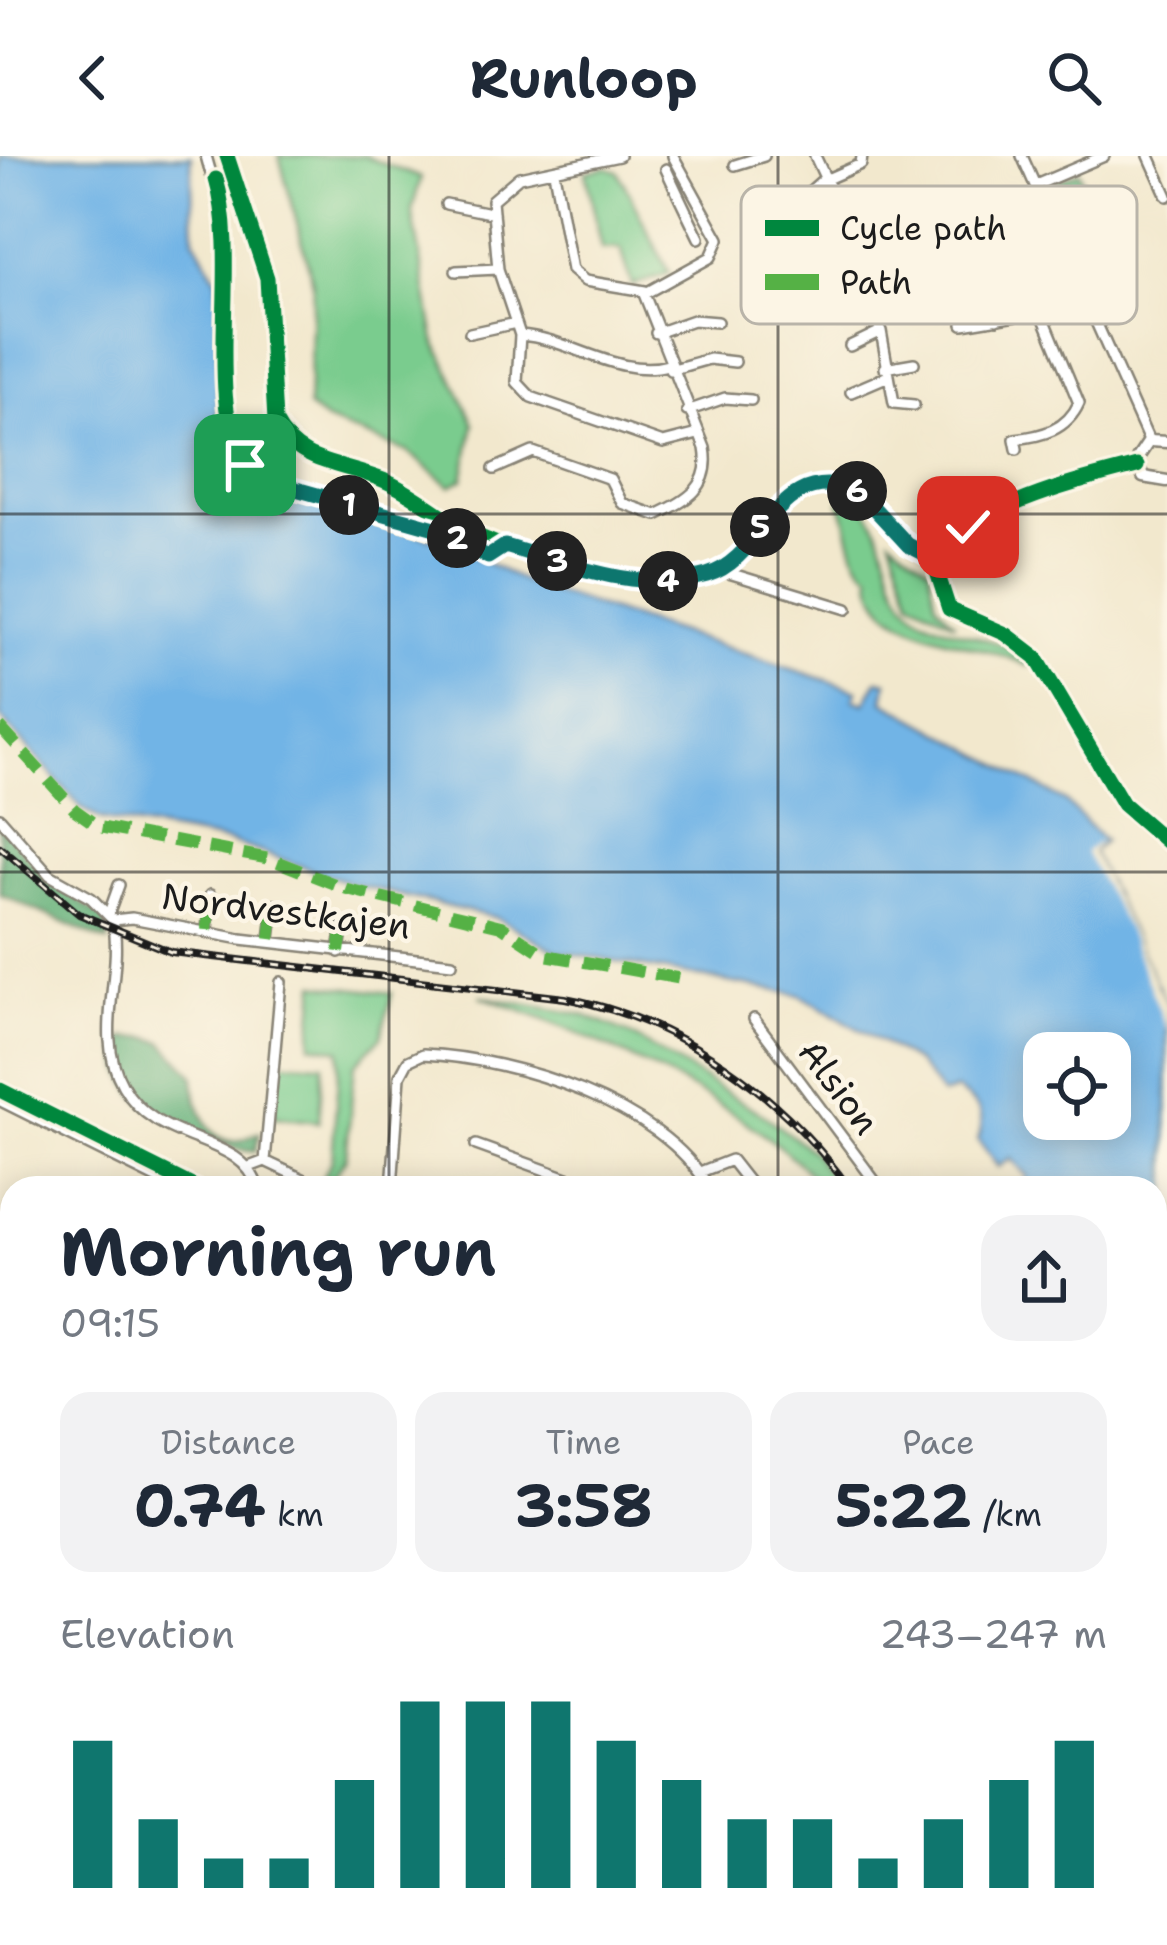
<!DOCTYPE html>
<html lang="en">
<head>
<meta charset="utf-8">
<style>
	:root { --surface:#fff; --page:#f2f2f3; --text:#1f2937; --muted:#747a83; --accent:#0f766e }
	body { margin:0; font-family:"Shantell Sans",sans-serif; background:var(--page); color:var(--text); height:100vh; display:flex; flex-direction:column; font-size:45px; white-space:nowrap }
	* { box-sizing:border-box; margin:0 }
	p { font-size:39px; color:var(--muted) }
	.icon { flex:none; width:66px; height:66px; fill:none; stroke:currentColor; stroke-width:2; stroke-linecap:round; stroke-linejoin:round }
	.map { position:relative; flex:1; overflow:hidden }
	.drawer { position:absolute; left:0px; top:1020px; width:1167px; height:771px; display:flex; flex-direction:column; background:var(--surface); border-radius:36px 36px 0 0; box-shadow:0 6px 30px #0003 }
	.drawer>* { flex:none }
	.tools { position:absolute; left:1023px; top:876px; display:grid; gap:24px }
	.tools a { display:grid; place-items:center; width:108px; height:108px; border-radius:24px; background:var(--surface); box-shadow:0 6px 30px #0003; font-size:60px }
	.pin { position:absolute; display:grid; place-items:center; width:102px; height:102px; color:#fff; margin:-51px; border-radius:24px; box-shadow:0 6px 18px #0006 }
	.km { position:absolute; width:60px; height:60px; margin:-30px; border-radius:50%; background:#222; color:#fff; font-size:33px; line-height:60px; text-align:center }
	.round { display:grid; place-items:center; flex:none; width:126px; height:126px; border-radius:36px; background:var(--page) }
	.head { display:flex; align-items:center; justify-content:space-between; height:204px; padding:0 60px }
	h1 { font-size:66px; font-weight:700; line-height:90px }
	.figures { display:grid; grid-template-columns:repeat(3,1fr); gap:18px; height:204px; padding:12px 60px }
	.figures div { display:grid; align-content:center; border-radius:30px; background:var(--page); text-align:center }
	.figures b { font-size:60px; font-weight:700 }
	.figures small { font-size:33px; font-weight:400 }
	.figures p { font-size:33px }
	.chart { height:336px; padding:24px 60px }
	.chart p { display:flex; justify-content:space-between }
	.chart svg { width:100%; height:216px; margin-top:12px; stroke:var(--accent); stroke-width:6 }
	header { display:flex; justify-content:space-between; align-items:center; height:156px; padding:0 60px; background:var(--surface); font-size:54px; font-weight:700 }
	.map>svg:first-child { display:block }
</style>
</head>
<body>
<header><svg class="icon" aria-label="back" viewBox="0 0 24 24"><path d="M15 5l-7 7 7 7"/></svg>Runloop<svg class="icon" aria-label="search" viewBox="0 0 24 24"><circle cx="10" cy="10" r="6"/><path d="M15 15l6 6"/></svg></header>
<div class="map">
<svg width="1167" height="1789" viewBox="0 0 1167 1789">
	<rect width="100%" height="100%" fill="#fcf5e5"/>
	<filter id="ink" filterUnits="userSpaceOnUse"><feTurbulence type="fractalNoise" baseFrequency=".00833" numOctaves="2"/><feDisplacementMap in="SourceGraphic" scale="24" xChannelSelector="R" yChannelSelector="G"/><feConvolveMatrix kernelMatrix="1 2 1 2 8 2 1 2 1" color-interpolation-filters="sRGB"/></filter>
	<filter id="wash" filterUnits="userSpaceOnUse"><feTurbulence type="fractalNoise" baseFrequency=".004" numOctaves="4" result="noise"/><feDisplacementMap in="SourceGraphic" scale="48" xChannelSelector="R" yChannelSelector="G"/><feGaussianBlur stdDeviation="2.7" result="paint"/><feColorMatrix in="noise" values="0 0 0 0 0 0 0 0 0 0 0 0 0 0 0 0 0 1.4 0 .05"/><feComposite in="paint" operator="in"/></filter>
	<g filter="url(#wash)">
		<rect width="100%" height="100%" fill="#f2e8cd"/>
		<!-- green -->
		<path fill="#7acc8e" stroke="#4b7455" stroke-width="3" d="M279,0H364L421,22L412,53L435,184L474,268L463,323L450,330L408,296L326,265L308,251L313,127Z
			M606,11L618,15L669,117L632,130L621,92L602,93L586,16Z
			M848,339C894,365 879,415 911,452C933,478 994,475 1030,506L1027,510C984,484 869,483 871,418C848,405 851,367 840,346Z
			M891,382L929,411L936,447L955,467L911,443Z
			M316,828L392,837L381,881L355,909L346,1002L331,1024L323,1020L332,1004L340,894L311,888Z
			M480,840L584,859L627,877L765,960L812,995L838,1032H821C758,950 578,874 480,840Z
			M279,906L323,908L319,966L274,961Z
			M232,1779H424L438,1789H231Z"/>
		<!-- forest -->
		<path fill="#63b079" stroke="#40664a" stroke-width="3" d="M1079,15L1100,65L1082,72L1087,86L1074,92L1047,29Z
			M0,670L46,722L105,763L108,786L0,738Z
			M147,881L163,886L194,919C194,942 207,996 244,983C250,981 254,977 260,977L255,996C237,995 227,989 211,982C164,961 121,950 118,888L125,882Z"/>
		<!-- water -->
		<path fill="#71b4e6" stroke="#466881" stroke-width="3" fill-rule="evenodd" d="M0,0H191L194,82L218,125V279L230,308L245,325L447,387L531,429L857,534L854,543L865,547L878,524L887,526L884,545L1065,645L1104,685L1092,696L1167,849V1789H956L955,1779H1155V1032H1023L1027,1020L1011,1003L998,1011L978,984C987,957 979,950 957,934L942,939L917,907L800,839L556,795L497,762L353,728L231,686L100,663L81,651L0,561ZM1044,897H1110V963H1044Z"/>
		<!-- pier -->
		<path fill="#f2e8cd" d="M1101,684L1092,696L1167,849V874L1127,773L1085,696Z"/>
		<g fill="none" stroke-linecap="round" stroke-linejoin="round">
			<!-- ferry -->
			<path stroke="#3e596d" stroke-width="3" stroke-dasharray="15 12" stroke-linecap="butt" d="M1155,1611L1167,1586
				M1079,1779L1084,1789"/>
		</g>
	</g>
	<g filter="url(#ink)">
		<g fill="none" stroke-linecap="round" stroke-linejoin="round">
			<defs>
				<path id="minor" d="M206,0L228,78L227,261L245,309L278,328L435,372L488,401L505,390
					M619,0L519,21L492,44L498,113L520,179L517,226L531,241L663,287L698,278
					M815,0L836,45L846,96L881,175L894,247L914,249
					M1022,0L1149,285
					M1149,0L1167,40
					M735,9L764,0
					M666,13C678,39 687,57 699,82
					M554,16L572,114L585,125L645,135
					M827,23L861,8L862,0
					M1036,29L1104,0
					M446,48L490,57
					M790,64V53L826,21
					M842,78L887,67L899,83L936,87
					M803,103L843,86
					M972,108L997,163
					M456,115L498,113
					M834,149L863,136
					M963,168L1088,147
					M470,177L516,167
					M656,177L693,164L717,166
					M520,179C569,182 620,223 668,209
					M850,190L881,175
					M885,212L914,207
					M670,214L709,203L735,206
					M851,236L886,221
					M687,255L725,242L751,244
					M1017,293L1015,283C1042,280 1067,274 1079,247L1041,155
					M494,313L533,296L610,323L622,347L656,359C687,345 712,331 705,292L644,138L711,101L719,83L673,0
					M719,414L847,453
					M0,662L50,719L91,742L113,764C124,818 93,878 123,930C157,992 242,976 258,1032
					M109,757L119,729
					M113,764L132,762L241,783L452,807
					M207,774L210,739
					M270,783L274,749
					M339,796L343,768
					M754,863L880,1032
					M476,989L595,1032
					M265,1005L281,826
					M249,1011L265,1005L322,1032
					M700,1016L731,1004L753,1032
					M392,1032L400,920L408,905L423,898C513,902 663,948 709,1032
					M946,1779L947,1789
					M564,1789L565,1779
					M641,1789H762"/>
				<path id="tertiary" d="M227,0L267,122L275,265C297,309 342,307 383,324C417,338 444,365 478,380C537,406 647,439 709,418C760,401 769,329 830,329C868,329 877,359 900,381C910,392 925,399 939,405
					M1167,286L1149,285L1137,303L1143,321L1167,325
					M1137,310C1084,324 948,355 937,416L949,453L1006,478L1036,501L1123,648L1167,686
					M0,944L177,1032
					M1155,1268L1167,1267
					M0,1508L12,1504"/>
			</defs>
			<!-- minor casing -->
			<use href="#minor" stroke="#878274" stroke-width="14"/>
			<!-- tertiary casing -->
			<use href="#tertiary" stroke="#878274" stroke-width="15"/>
			<!-- minor -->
			<use href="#minor" stroke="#fff" stroke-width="9"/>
			<!-- tertiary -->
			<use href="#tertiary" stroke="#fff" stroke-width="10"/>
			<defs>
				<path id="rail" d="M0,691L79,758L171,796L565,842C679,863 783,939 849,1032"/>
			</defs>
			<!-- rail casing -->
			<use href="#rail" stroke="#1c1c1c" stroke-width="8"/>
			<!-- rail -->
			<use href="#rail" stroke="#fcf5e5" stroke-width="3" stroke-dasharray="9" stroke-linecap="butt"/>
			<!-- quiet -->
			<path stroke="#55b145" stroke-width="12" stroke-dasharray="24 12" stroke-linecap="butt" d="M0,571L75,654L99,671L270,703L347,733L501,770L545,799L688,824
				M207,774L210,739
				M270,783L274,749
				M339,796L343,768"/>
			<defs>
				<path id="cycleway" d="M227,0L267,122L275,265C297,309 342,307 383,324C417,338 444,365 478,380C537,406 647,439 709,418C760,401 769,329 830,329C868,329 877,359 900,381C910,392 925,399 939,405
					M216,23C241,107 203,244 245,309L278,328L456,381
					M1137,310C1084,324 948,355 937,416L949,453L1006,478L1036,501L1123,648L1167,686
					M0,934L196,1032"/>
			</defs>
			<!-- cycleway casing -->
			<use href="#cycleway" stroke="#fcf5e5" stroke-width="22"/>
			<!-- cycleway -->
			<use href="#cycleway" stroke="#00873e" stroke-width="15"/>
		</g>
	</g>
	<g fill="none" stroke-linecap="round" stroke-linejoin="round" filter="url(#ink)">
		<defs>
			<path id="route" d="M245,309L278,328L435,372L488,401L505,390C567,408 641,438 707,419C768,401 774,302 859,336L908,389L939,405L952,381L968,371"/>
		</defs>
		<!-- route casing -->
		<use href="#route" stroke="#fff" stroke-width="24"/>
		<!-- route -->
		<use href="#route" stroke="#0f766e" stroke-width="15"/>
	</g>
	<!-- grid -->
	<path fill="none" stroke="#1c1c1c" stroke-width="3" stroke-opacity="0.55" d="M389,0V1032M778,0V1032M0,358H1167M0,716H1167M0,1073H12M1155,1073H1167M0,1431H12M1155,1431H1167M389,1779V1789M778,1779V1789"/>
	<g text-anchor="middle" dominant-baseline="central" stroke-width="9" stroke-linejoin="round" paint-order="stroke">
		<!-- street labels -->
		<g font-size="36" fill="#1c1c1c" stroke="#fcf5e5">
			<text transform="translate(286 755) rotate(7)">Nordvestkajen</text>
			<text transform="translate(839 931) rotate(53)">Alsion</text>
		</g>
	</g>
	<!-- legend -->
	<rect x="741" y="30" width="396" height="138" rx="18" fill="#fcf5e5" stroke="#b9b4a9" stroke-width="3"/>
	<rect x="765" y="64" width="54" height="16" fill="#00873e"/>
	<rect x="765" y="118" width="54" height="16" fill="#55b145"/>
	<g font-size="33" fill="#1c1c1c">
		<text x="840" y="84">Cycle path</text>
		<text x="840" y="138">Path</text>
	</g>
</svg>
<div class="tools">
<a><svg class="icon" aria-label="locate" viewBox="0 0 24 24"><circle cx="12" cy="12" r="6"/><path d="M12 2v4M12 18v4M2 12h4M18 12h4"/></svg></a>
</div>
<div class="pin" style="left:245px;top:309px;background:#1e9e55"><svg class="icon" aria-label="arrive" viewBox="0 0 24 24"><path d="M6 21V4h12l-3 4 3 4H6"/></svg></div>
<div class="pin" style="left:968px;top:371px;background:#d93025"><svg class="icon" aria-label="check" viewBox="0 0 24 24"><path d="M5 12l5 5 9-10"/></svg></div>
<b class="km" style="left:349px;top:349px">1</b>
<b class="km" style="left:457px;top:382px">2</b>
<b class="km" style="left:557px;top:405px">3</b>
<b class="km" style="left:668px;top:425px">4</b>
<b class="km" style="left:760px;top:371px">5</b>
<b class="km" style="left:857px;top:335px">6</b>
<section class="drawer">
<div class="head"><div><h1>Morning run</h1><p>09:15</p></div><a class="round"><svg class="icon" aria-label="share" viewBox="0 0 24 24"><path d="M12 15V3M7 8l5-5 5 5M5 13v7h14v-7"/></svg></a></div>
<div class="figures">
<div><p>Distance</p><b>0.74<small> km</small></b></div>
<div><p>Time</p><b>3:58</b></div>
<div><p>Pace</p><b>5:22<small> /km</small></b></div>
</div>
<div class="chart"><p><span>Elevation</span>243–247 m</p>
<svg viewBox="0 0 160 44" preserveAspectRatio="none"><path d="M5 44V14M15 44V30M25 44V38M35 44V38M45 44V22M55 44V6M65 44V6M75 44V6M85 44V14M95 44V22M105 44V30M115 44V30M125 44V38M135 44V30M145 44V22M155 44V14"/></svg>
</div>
</section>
</div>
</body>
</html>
